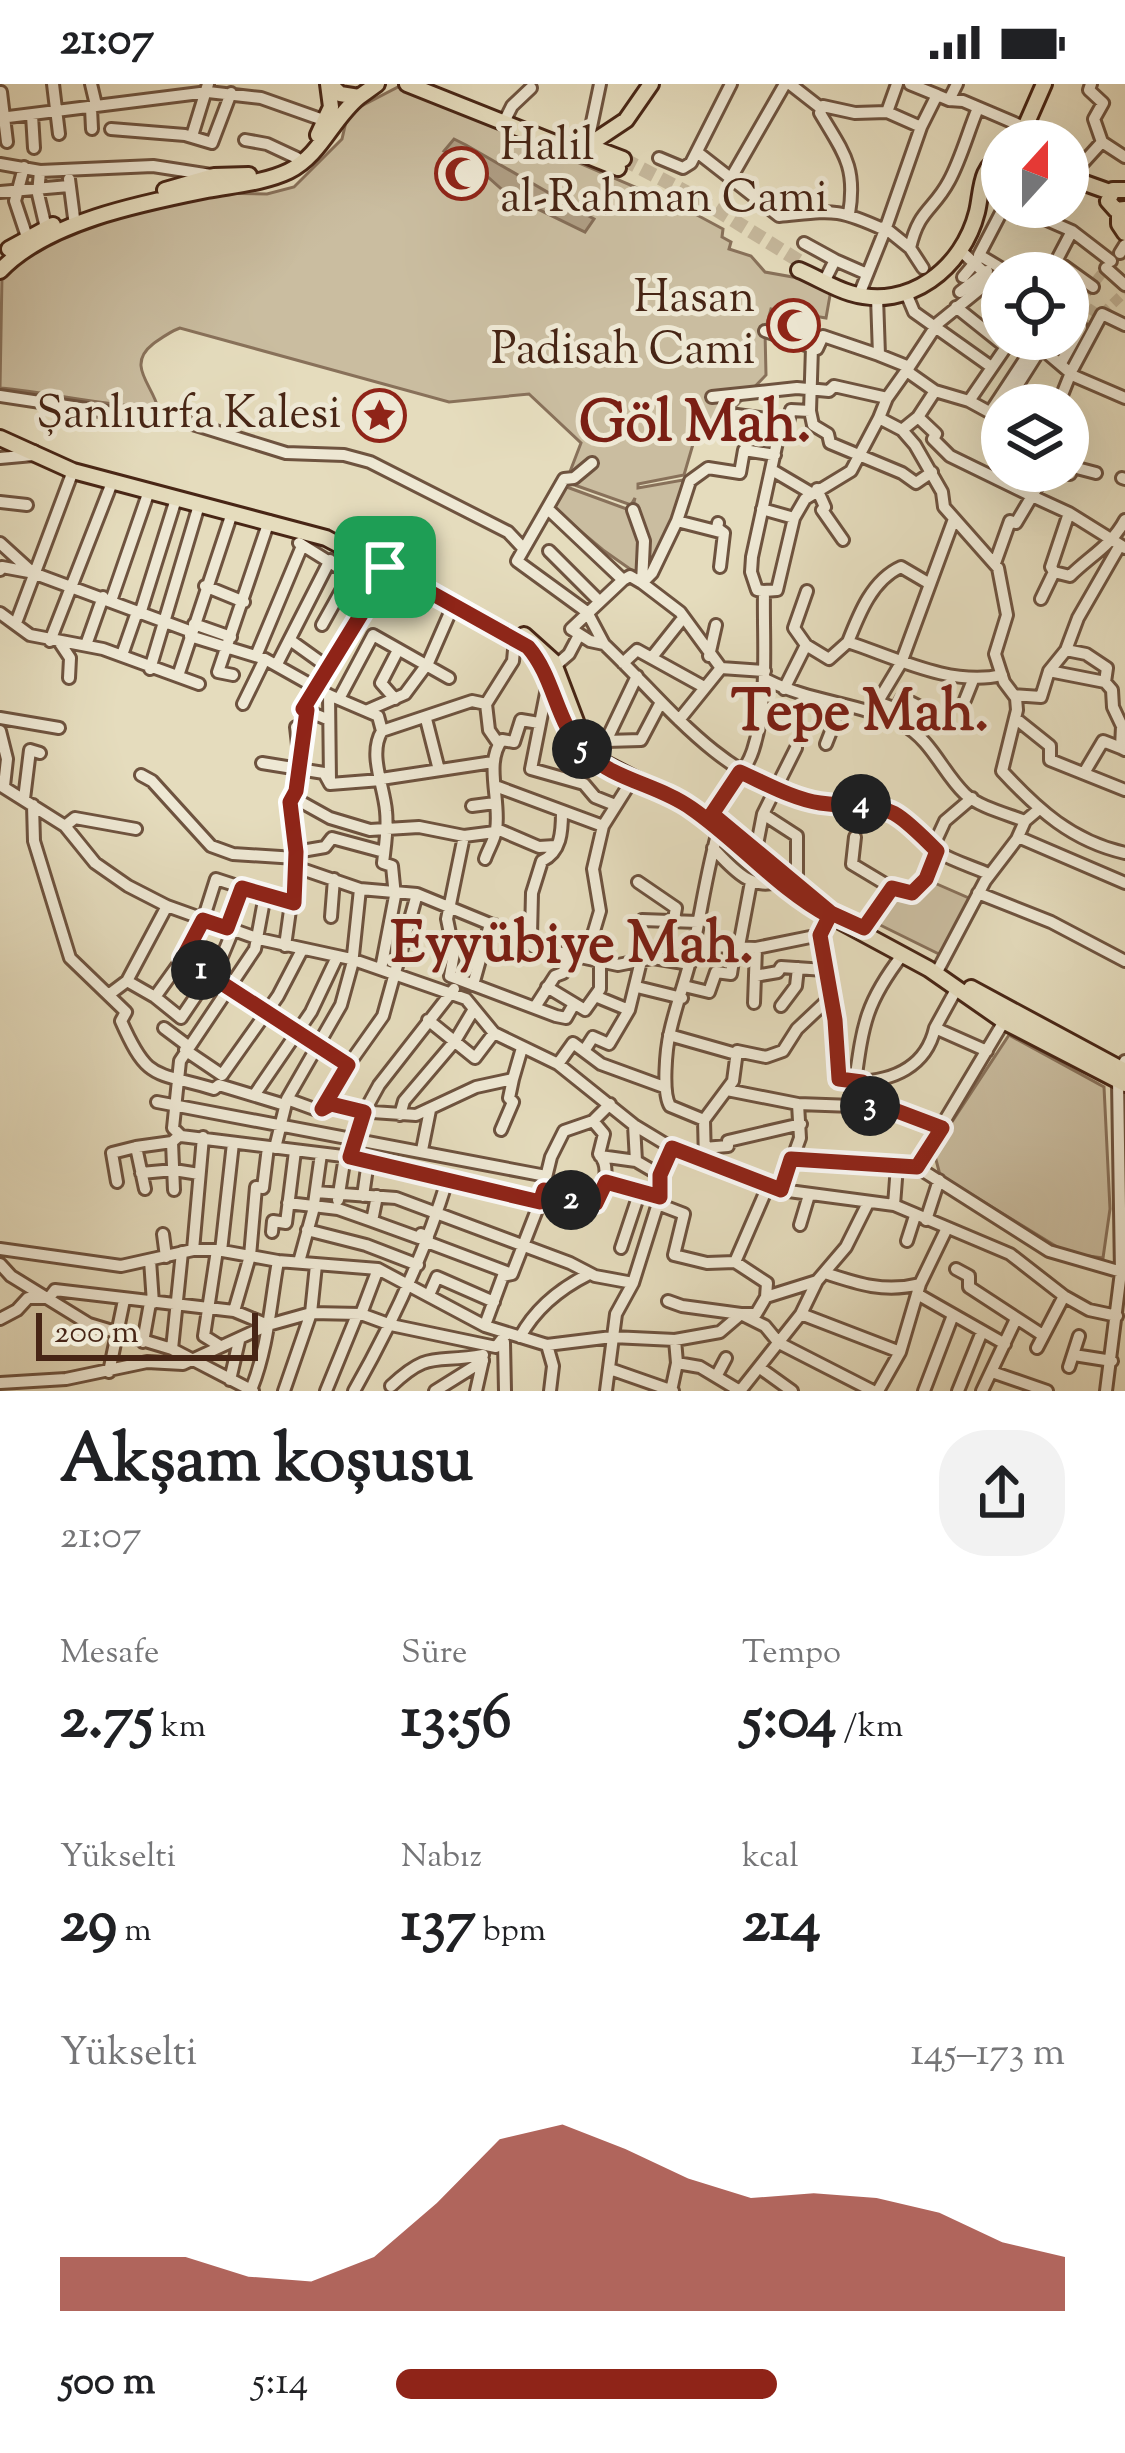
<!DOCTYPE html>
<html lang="tr">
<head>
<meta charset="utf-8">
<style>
	:root { --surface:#fff; --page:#f2f2f2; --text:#202124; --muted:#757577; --accent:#8f2418 }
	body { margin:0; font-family:"Sorts Mill Goudy",serif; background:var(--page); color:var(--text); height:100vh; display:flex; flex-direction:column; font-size:45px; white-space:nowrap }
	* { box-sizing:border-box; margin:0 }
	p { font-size:39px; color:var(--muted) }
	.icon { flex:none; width:66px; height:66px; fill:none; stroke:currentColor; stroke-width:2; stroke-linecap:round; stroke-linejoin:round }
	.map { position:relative; height:1307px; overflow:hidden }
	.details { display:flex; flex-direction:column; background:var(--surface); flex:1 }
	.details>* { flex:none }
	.needle { width:78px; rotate:21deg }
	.controls { position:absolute; left:981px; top:36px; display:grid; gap:24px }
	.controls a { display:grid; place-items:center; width:108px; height:108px; border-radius:50%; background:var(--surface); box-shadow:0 12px 48px #0002; font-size:60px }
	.scale { position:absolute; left:36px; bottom:30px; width:222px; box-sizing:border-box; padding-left:12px; border:6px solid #472515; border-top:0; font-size:33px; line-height:42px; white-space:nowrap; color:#472515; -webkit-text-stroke:9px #eee8d4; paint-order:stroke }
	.pin { position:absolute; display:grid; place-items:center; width:102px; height:102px; color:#fff; margin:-51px; border-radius:24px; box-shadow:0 6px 18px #0006 }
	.km { position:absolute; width:60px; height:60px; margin:-30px; border-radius:50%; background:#222; color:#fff; font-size:33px; line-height:60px; text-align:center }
	.round { display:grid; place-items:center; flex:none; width:126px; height:126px; border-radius:48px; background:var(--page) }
	.overview { display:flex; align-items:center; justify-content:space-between; height:204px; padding:0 60px }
	h1 { font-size:66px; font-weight:800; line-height:90px }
	.metrics { display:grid; grid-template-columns:repeat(3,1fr); gap:18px; height:204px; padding:12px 60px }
	.metrics div { display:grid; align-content:center }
	.metrics b { font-size:60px; font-weight:800 }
	.metrics small { font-size:33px; font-weight:400 }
	.metrics p { font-size:33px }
	.chart { height:336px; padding:24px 60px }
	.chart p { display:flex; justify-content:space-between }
	.chart svg { width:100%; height:216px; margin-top:12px; fill:var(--accent); opacity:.7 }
	ul { padding:0 60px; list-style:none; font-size:39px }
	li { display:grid; grid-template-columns:192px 144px 1fr; align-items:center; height:90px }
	li i { height:30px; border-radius:15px; background:var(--accent) }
	.status { display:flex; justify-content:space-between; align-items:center; height:84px; padding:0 60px; background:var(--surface); direction:ltr }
	.status svg { height:33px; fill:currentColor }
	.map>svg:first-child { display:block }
</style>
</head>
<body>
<div class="status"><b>21:07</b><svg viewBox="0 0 49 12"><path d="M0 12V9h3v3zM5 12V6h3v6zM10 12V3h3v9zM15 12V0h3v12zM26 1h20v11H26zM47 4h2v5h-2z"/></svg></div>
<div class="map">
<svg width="1125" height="1307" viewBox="0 0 1125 1307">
	<rect width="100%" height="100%" fill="#e5dcbd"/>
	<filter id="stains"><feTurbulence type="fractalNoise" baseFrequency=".00167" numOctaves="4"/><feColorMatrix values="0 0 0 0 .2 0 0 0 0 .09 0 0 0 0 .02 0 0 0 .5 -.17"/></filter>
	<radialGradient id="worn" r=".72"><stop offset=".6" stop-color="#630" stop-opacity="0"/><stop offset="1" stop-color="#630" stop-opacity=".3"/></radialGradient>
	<!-- green -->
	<path fill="#cabda0" stroke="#88715a" stroke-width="3" d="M400,2L684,124L723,145L722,153L731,158L729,165L751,172L765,188L832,200L826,234L771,225L765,247L766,291L733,325L696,350L684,391L638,400V404L683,396L681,416L650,487L640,492L603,466L554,425L564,402L632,427L635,414L631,421L566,398L581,359L529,310L449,318L180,244C169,248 163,253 153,260C126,281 152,300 158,324C105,322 53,309 0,304L2,191L36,166L89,141L186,113L212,109L267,110L294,103L342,55L348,29Z
		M930,797L971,815L941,871L876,839L896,806L918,814Z
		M1009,951L1104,1003L1110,1125L1103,1174L1067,1169L940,1091L935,1072L944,1050Z"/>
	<!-- water -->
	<path fill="#af9e84" stroke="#856e58" stroke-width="3" d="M454,55L466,61L594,135L585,148L507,110L480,86L444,67Z"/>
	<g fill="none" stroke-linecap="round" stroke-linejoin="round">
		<!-- minor-tunnel -->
		<path stroke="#c5b79b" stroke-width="10" stroke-dasharray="10 5" stroke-linecap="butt" d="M1102,230L1125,208
			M1068,233L1109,180
			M1081,243L1095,222"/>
		<!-- major-tunnel -->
		<path stroke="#c5b79b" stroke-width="14" stroke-dasharray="14 7" stroke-linecap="butt" d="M623,75L694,112L804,180"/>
		<defs>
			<path id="minor" d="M53,0L59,50
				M91,0L96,21
				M790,0L822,25
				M897,0L887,28L921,43
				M910,0L937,11
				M1091,0L1089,6L1103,19L1094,35L1102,58L1125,73
				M1,8L7,58
				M949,16L963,17L1024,43
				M91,24L92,45
				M32,31L34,64
				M507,32L512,22L531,4
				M0,34L208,8L261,14L326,37
				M111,45L185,51L212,59L231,9
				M192,52L208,0
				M245,56L267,60L297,74
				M587,62L600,0
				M697,68L779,132C832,127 835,123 885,146L861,206
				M659,74L683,84L691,79L731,0
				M0,80L40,87L153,82L211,91
				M24,83L15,117L27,153
				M40,87L38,110L46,144
				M731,94L785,0
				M69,95L74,134
				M1073,98L1082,80L1102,58
				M0,108L69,102
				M1004,123L979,171L1009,189
				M1017,123L1072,147L1111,177
				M849,130C857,82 843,68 820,29L823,22L855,29L887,28
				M884,143L910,164
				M885,146L921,43L937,11L949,16L957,0
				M804,159L835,176L826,194
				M961,167L1002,205
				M1120,169L1125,161
				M835,176L867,190
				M1057,177L1093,203
				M923,184L910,164C919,125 933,127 949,97C961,75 968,48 978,24
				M1106,184L1125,201
				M1050,189L1072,147
				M963,193L978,175
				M960,208L987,187
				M906,209L914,228L990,282
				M877,213L879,271L909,283L938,239L991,196
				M956,223L1006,263L969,317L1002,335
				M765,247L817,265L823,252L879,271
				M1061,279L1081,243
				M0,312L113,329L167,332L286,369L344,371L370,378L508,448L523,464
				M712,313L797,304L829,307L834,302L887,314
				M1005,321L1041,264L1074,292L1125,314
				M1058,321L1072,286L1102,230L1125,241
				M810,327L813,341L828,350L830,359L902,389L916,399L932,388
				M991,327L1037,257
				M737,331L782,337
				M918,333L936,350L933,355L950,372L1032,412L1047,387
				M879,334L887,314L909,283L908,288L935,307L969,317
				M902,346L918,333L935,307
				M996,352L1000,328
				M0,374L33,371L34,367
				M592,379L574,394L564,395L517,477L587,528L604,560
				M772,386L811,409
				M1064,387L1070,390L1073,383L1096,389
				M1122,394L1125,395
				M817,405L825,423L822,426L843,456
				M0,418L27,421
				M762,425L794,434
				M549,426L623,496L630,492L642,499L652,489L677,437L690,397L708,384L740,389L744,366L775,371
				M633,426L644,457L642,499L680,528L721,584L765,587
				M1125,436C1111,462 1090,472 1070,492L1054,488L1051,483L1069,429L1125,464
				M677,437L724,449
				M718,439L717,444L724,449L720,483
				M0,459L33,489L192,548
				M299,459L376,507
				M549,467L599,517
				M995,479L1010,437L1016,439L1032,412L1069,429
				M0,486L2,483L29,488
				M623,496L571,545L590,557L604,560C667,620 712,685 798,713C826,722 854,714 881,722C907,729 917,754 938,768C953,777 973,783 989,790
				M205,502L244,518
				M764,507L777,506L794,434L805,415L851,387L879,334L902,346L915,361L942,408L944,423L998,484L1007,531L995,570L1004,598L1016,614L1017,626L1002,687C1038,726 1072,757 1125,769
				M1041,515L1054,488
				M111,517L149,407
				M0,529L30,551L103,565L199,600
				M140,530L176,415
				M16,539L73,387
				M194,540L231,553
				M322,541L351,489
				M190,552L265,575L329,611L378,632L382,647C368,670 384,702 386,727C388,745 385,761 383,779L392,782L395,812L381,885
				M290,556L329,584
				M50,557L113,396
				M848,558C859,530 872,496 901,483L930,500
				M60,559L70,574L69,594
				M86,561L103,513
				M806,561L794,544L807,507
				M1066,566L1086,570L1107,584L1105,598
				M122,571L137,528
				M256,572L302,462
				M709,572L716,541
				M652,573L683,534
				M623,579L637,566L704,603
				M277,580L330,476
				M555,582L569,570L579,551
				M150,585L199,421
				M1049,587L1105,598L1112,606L1113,623L1122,642L1121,664L1125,666
				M233,591L218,588L269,437
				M178,592L232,429
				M767,596C810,618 859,619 902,640C932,656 942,688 965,710C979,723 1007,730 1025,737L1038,726
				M548,599L531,685L584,700L595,713L615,721
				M784,605L806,561L829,575L848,558C896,574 952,603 1002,591
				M329,611L330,697
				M1014,611L1041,613L1049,587L1066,566L1078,534L1120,461
				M340,613L373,551L449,594
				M395,615L381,599L398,566
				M965,616L973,596
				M880,619L896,625L902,614L918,622
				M243,620L265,575
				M486,620L489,646L498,659
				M368,626L405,610L428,579L452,524
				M871,629L901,579L954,435
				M0,634L59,644
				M1015,634L1050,662V676L1125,706
				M426,635L439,686
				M329,636L303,625L376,507L385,483
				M679,636L721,584
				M0,647L7,675L4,702
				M382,647L472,617L486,620L513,577L515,555
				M606,657L637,592
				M826,660L841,622
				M301,664L307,626
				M596,668L606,657L641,656L661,618
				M262,679L324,689L330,700L381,696
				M1084,689L1103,657L1121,664
				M141,691L152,697L211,762L233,770L296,774
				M381,695L493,678
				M0,701L65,742L95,779L128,802L167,822L259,855L351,875L466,915L494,949L558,980L634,1041L672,1064L781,1106L894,1121L1010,1170L1064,1212L1089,1226L1117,1232
				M498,703L603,742
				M294,714L330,734L370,746L419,743L464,752L495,748
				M24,715L30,666L40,669
				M33,721L34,757L70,874L126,928L121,937C148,998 154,987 214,1005L219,1001L285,1021
				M472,722L495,719
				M713,730C725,710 746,688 753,666C769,617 763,558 764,507L757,506L751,488L752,473L782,335L788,338L791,326L810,327L812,263
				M763,730L797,752V804
				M65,742L75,734L136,745
				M497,745L539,763L555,762
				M464,752L447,835L454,869L450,892L556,932L566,934L574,920
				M855,753L852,780L892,804
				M1018,753L1125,799
				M933,763L945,737L972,714
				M713,764C731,783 751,808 779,797
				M756,766L763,730L796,664
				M296,768L325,763L332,754L384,768
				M485,775C488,766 495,755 496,746C501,717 484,679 502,656L514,658L521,636L539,639
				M296,783L360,805L417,810L490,840L531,851
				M638,798L676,824L674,835
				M978,809L1051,838L1125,877
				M265,811L216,795L203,836L183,874L348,981
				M294,819L265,811L255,865L180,977L173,1044L181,1052L351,1073L540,1118L551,1073L564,1047L593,1037L610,1020
				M331,833L334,795
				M642,836L698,838
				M227,844L242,804
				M864,844L892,804L912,809L926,795L937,767
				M531,851L533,863L618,881L653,874L690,880
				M531,851L532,809L542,777C561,768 562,748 562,728
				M285,862L296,783L290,718C303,697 299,668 296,643
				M739,862L751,798
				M693,867L710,862L756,864L820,851L831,829
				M903,870C866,918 863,939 855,998C893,997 926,983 935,944
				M183,874L155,913L181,934L221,875L233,846
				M586,874L600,827L593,785L603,742L632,696
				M939,884L985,797L1017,755L1025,737
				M755,892L778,888L781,883L825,886
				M127,897L155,913
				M473,901L490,840
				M684,902L709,908L716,888L731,890L735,863
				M547,903L585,926L600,905V878
				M637,903L682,914
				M957,904L935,944L987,967
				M111,909L127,897L167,822
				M595,912L629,926
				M832,912L839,995L852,999
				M754,919L756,864
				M781,922L796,902L798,884
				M535,923L555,892L563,889L573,868
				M1006,934L917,1083L1049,1167L1125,1189
				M428,936L475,974L494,949
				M164,944L188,962
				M669,951L736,970
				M185,966L222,991L278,912L302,866
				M584,967L593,953L609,960L629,926L641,877
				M558,980L573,959L601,980L664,1003
				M862,998L870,1023L897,1027L942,1044
				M727,1006L798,1020
				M255,1010L311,928L337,873
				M287,1015L317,1026L331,1020L358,1027L416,1031L476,1003L513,995L522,964
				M157,1018L546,1092
				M323,1024L332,1004L383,932L417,810
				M400,1031L404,1017L455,957L474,925
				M704,1036L670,1022C662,1009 666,965 670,948C676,920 687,893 693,865C702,824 707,784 719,744
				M634,1041L636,1077L660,1091
				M501,1046L513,1018L509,1014L513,995
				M172,1058L174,1106
				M355,1058L362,1032L379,1001L454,905
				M275,1064L287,1015L341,921L352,881L360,805
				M704,1064L728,1062V1057L801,1040
				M422,1066L430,1026
				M600,1072L636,1077
				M792,1075L917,1083
				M705,1077L704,1036L733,997L737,967L766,973L783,967L797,945L832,912L820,851
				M141,1089L174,1086L199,1090
				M117,1098L112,1069L136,1063
				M606,1098L660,1113
				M145,1105L136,1063L172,1058L180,1051
				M544,1106L595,1119C603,1104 612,1084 599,1070L604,1050L593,1037
				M781,1106L800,1054L798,1020L853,1022L850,999
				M316,1108L396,1114L570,1179L595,1192L633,1199
				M363,1112L368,1077
				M377,1112L372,1137L419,1154L421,1150L428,1153
				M338,1116L345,1072
				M288,1119L338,1125L372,1137
				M658,1120L684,1130L674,1171L707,1179L735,1178
				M894,1121L897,1082
				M565,1134L571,1116
				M926,1136L939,1096
				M800,1141L809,1111
				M307,1146L366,1161L418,1181
				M272,1148L273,1137L286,1139L295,1067
				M163,1150L166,1173
				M907,1157L915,1132
				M427,1158L512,1190
				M621,1164L640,1107
				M0,1165L121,1182L193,1166H217L278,1177L378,1185L485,1242L547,1261L612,1253L675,1256L720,1248L741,1230H756L766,1213L817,1197
				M193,1166L203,1053
				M217,1166L204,1252L220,1262
				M221,1167L233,1059
				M150,1176L153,1219
				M299,1178L313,1127L321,1070
				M0,1180L11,1192L89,1240L172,1265L253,1307
				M956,1185L969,1192V1203L1041,1250
				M825,1189C858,1200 885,1209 920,1200
				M429,1211L437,1193L494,1218
				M919,1211L1005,1260
				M766,1213L767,1199L735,1178L768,1102
				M668,1217L682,1222L741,1230L765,1242L779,1259L873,1307
				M234,1227L250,1172L256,1103L263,1104L268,1063
				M361,1230L378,1185
				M801,1230L900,1268
				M0,1235L17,1226L28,1214H49L55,1206L234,1227L268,1241
				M485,1241L503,1192L512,1190L540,1118
				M520,1253C535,1225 561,1204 589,1190
				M143,1258L150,1219
				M504,1258L505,1307
				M547,1261L553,1282L550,1307
				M1037,1264L1064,1212
				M172,1265L182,1168
				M1074,1271L1112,1277
				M677,1279L700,1283L740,1307
				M1069,1283L1079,1252
				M760,1284L792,1307
				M610,1285L673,1307
				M109,1288L124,1216
				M992,1288L1047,1307
				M717,1291L726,1274
				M230,1296L239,1257
				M0,1299L66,1295L147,1278L183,1280L268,1241L311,1229L361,1230L391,1241L496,1263L506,1250
				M391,1302C430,1265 435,1280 483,1271
				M251,1306C268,1264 270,1222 278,1177
				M284,1307L311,1229L316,1181
				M326,1307L357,1231
				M354,1307C392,1240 424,1171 447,1097
				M435,1307L483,1277
				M476,1307L483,1276
				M606,1307L616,1230L633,1199L660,1113V1091L672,1064
				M671,1307L677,1279L675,1256
				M740,1307L801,1230L817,1197L846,1163L868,1119
				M878,1307L900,1268L920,1200L947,1144
				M924,1307L953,1231
				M958,1307L981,1250
				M982,1307L1016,1235
				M1106,1307L1121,1188L1118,997L1125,977"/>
			<path id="major" d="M330,0L340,10L359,13L377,0
				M407,0L618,84
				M318,51L331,23L328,0
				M1019,57L1044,0
				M587,62L626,36L651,0
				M594,64L623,75
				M1068,93L1110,108
				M165,106L214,92L249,91
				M1125,106H1113L1108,117L1116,126L1125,125
				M1119,126V140L1125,149
				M9,165L53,141
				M799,186C816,193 833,204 850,209C909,227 963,184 977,128C982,108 979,82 1002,73
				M0,187C46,138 142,119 207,106C233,101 264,99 289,87C321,71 332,35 359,13
				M0,354L73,387L326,454L510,551L538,574L564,637L586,670L691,724L803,817L929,885L1005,938L1125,1000
				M524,551L553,577L580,648
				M971,904L1125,987"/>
		</defs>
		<!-- minor casing -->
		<use href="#minor" stroke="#6e533f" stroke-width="16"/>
		<!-- major casing -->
		<use href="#major" stroke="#472515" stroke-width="20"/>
		<!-- minor -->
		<use href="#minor" stroke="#eee8d4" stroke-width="10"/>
		<!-- major -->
		<use href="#major" stroke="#e5dcbd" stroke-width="14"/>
	</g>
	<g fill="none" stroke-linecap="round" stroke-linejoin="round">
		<defs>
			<path id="route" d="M385,483L376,506L303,625L307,626L296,707L290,718L296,768L294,819L242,804L227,844L203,836L183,874L348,981L322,1025L331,1020L364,1028L350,1073L540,1118L544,1106L596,1119L606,1098L660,1113V1091L672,1064L781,1106L791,1075L917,1083L942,1044L897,1027L870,1023L862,998L839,995L835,936L820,851L831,829L712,730L740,688C765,699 793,715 820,719C891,728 882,711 937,767L926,795L912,809L892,804L864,844L831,829L829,832C777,804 739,757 691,724C659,701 614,696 585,668C556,640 555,594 528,563L385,483"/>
		</defs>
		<!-- route casing -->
		<use href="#route" stroke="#fff" stroke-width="24"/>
		<!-- route -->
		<use href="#route" stroke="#8f2418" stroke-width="15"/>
	</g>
	<!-- icons -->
	<defs>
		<symbol id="mosque-ring" viewBox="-11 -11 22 22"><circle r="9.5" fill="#eee8d4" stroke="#8f2418" stroke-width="1.5"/><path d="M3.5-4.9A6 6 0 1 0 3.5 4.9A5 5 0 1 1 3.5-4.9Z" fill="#8f2418"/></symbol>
		<symbol id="sight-ring" viewBox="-11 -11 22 22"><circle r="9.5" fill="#eee8d4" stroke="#8f2418" stroke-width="1.5"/><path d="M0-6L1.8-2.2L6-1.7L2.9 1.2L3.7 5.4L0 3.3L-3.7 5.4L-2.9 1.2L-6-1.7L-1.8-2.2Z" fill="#8f2418"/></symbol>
	</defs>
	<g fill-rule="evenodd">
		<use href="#mosque-ring" x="432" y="60" width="59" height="59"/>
		<use href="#mosque-ring" x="764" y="212" width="59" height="59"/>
		<use href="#sight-ring" x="350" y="302" width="59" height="59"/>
	</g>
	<g text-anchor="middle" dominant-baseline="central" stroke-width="10" stroke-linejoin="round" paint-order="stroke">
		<!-- poi labels -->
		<g font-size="45" fill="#472515" stroke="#eee8d4" text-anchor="end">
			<text x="500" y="64" text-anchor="start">Halil<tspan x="500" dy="52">al-Rahman Cami</tspan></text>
			<text x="755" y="216">Hasan<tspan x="755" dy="52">Padisah Cami</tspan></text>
			<text x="341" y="332">Şanlıurfa Kalesi</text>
		</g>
		<!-- district labels -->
		<g font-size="57" font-weight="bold" fill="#7a1f14" stroke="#eee8d4">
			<text x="695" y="342">Göl Mah.</text>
			<text x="860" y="631">Tepe Mah.</text>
			<text x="572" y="863">Eyyübiye Mah.</text>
		</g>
	</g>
	<rect width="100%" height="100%" filter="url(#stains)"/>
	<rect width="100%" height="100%" fill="url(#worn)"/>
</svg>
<div class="controls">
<a><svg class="needle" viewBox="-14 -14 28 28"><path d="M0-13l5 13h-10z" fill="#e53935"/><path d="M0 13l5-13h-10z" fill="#757577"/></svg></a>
<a><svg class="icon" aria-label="locate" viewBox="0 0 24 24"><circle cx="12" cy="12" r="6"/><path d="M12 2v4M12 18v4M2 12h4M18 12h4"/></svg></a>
<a><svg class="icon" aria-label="layers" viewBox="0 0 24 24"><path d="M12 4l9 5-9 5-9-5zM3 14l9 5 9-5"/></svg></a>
</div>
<div class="scale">200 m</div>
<div class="pin" style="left:385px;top:483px;background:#1e9e55"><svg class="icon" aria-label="arrive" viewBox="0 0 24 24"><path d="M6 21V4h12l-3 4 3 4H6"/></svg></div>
<b class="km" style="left:201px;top:886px">1</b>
<b class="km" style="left:571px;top:1116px">2</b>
<b class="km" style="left:870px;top:1022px">3</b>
<b class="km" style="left:861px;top:720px">4</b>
<b class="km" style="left:582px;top:665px">5</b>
</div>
<section class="details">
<div class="overview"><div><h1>Akşam koşusu</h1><p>21:07</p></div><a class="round"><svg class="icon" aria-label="share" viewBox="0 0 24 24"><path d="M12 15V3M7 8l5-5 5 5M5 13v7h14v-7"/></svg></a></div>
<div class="metrics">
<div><p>Mesafe</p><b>2.75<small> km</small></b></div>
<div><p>Süre</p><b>13:56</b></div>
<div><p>Tempo</p><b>5:04<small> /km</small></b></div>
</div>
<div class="metrics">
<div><p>Yükselti</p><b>29<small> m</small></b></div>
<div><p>Nabız</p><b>137<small> bpm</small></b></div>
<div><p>kcal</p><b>214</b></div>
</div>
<div class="chart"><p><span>Yükselti</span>145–173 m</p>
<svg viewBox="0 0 160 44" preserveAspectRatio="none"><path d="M0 44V33L10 33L20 33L30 37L40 38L50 33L60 22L70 9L80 6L90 11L100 17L110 21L120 20L130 21L140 24L150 30L160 33V44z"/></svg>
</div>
<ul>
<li><b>500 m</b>5:14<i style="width:57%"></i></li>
</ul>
</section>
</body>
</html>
